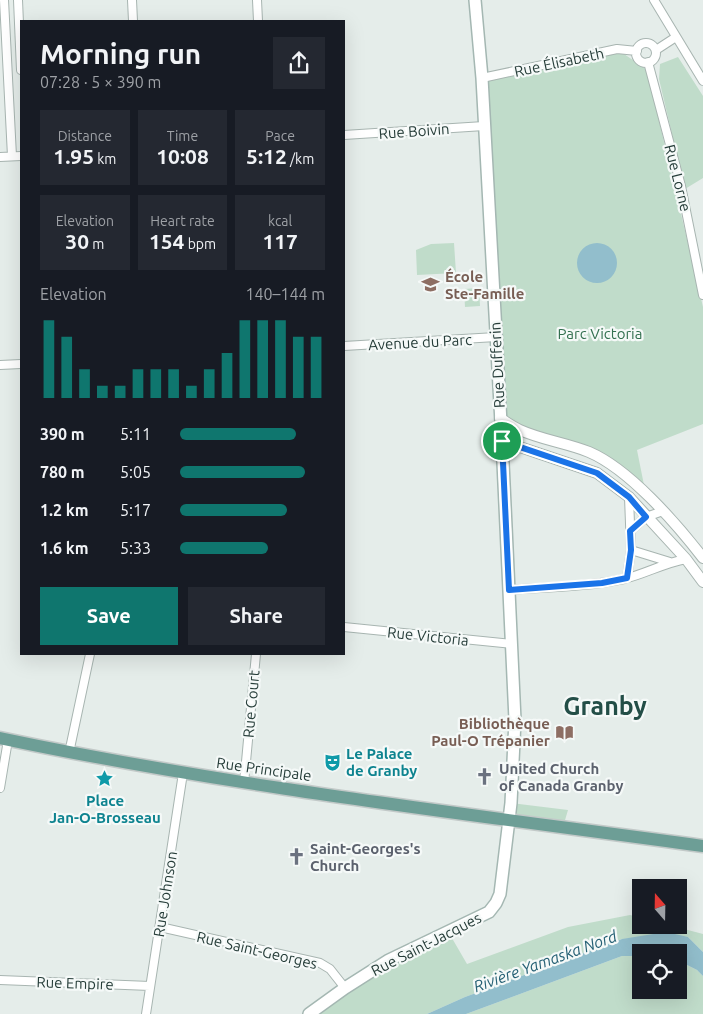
<!DOCTYPE html>
<html lang="en">
<head>
<meta charset="utf-8">
<style>
	:root { --surface:#171b24; --page:#242831; --text:#f1f3f6; --muted:#9ea1a6; --accent:#0f766e }
	body { margin:0; font-family:Ubuntu,sans-serif; background:var(--page); color:var(--text); height:100vh; display:flex; flex-direction:column; font-size:19px; white-space:nowrap }
	* { box-sizing:border-box; margin:0 }
	p { font-size:16px; color:var(--muted) }
	.icon { flex:none; width:28px; height:28px; fill:none; stroke:currentColor; stroke-width:2; stroke-linecap:round; stroke-linejoin:round }
	.map { position:relative; flex:1; overflow:hidden }
	.details { position:absolute; left:20px; top:20px; width:325px; height:635px; display:flex; flex-direction:column; background:var(--surface); border-radius:0px; box-shadow:0 5px 20px #0002 }
	.details>* { flex:none }
	.needle { width:32px; rotate:340deg }
	.fabs { position:absolute; left:632px; top:879px; display:grid; gap:10px }
	.fabs a { display:grid; place-items:center; width:55px; height:55px; border-radius:0px; background:var(--surface); box-shadow:0 5px 20px #0002; font-size:25px }
	.pin { position:absolute; display:grid; place-items:center; width:42px; height:42px; color:#fff; margin:-21px; border:2px solid #fff; border-radius:50%; box-shadow:0 1px 5px #0007 }
	.round { display:grid; place-items:center; flex:none; width:52px; height:52px; border-radius:0px; background:var(--page) }
	.summary { display:flex; align-items:center; justify-content:space-between; height:85px; padding:0 20px }
	h1 { font-size:28px; font-weight:700; line-height:38px }
	.stats { display:grid; grid-template-columns:repeat(3,1fr); gap:8px; height:85px; padding:5px 20px }
	.stats div { display:grid; align-content:center; border-radius:0px; background:var(--page); text-align:center }
	.stats b { font-size:21px; font-weight:700 }
	.stats small { font-size:14px; font-weight:400 }
	.stats p { font-size:14px }
	.chart { height:140px; padding:10px 20px }
	.chart p { display:flex; justify-content:space-between }
	.chart svg { width:100%; height:90px; margin-top:5px; stroke:var(--accent); stroke-width:6 }
	.primary-button { display:flex; gap:10px; margin-top:auto; padding:10px 20px }
	.primary-button a { flex:1; height:58px; border-radius:0px; background:var(--accent); color:#fff; font-size:20px; font-weight:700; line-height:58px; text-align:center }
	.primary-button a+a { background:var(--page); color:var(--text) }
	ul { padding:0 20px; list-style:none; font-size:16px }
	li { display:grid; grid-template-columns:80px 60px 1fr; align-items:center; height:38px }
	li i { height:12px; border-radius:6px; background:var(--accent) }
	.map>svg:first-child { display:block }
</style>
</head>
<body>
<div class="map">
<svg width="703" height="1014" viewBox="0 0 703 1014">
	<rect width="100%" height="100%" fill="#e5edea"/>
	<!-- green -->
	<path fill="#c0dcca" d="M617,49L647,70L703,307V424L637,450L644,485L605,456L502,419L482,78Z
		M678,57L703,96V178L685,189L659,79L660,64Z
		M454,243L456,273L417,275L416,250L431,244Z
		M479,288L480,306L465,307L464,289Z
		M511,803L568,810L563,827L509,819Z
		M630,915L641,918V925H669L703,934V952L688,937L622,939L465,997L427,1014H311L345,988L449,933L467,964L568,927Z
		M622,956H641V990H679V961L697,970L703,976V1014H466Z"/>
	<!-- water -->
	<path fill="#92becc" d="M577 263a20 20 0 1 1 40 0a20 20 0 1 1-40 0Z
		M666,932L688,937L703,952V976L697,970L679,961V952H641V956H622L466,1014H427L465,997L622,939Z"/>
	<g fill="none" stroke-linecap="round" stroke-linejoin="round">
		<defs>
			<path id="minor" d="M4,0L12,156
				M18,0L21,70
				M132,0L133,21
				M257,0L258,21
				M654,0L703,81
				M636 53a10 10 0 1 1 20 0a10 10 0 1 1-20 0Z
				M656,50L676,37
				M648,62L681,186L703,295
				M482,78L617,49L637,51
				M344,135L484,126
				M0,157L21,156
				M344,346L496,337
				M0,365L21,364
				M630,531L646,517L663,511
				M631,550L670,562
				M627,578L631,550L629,497
				M509,590C547,587 586,587 624,579C645,574 664,563 686,559
				M344,627L512,644
				M69,753L90,654
				M244,783L256,654
				M0,788L8,740
				M160,927L320,963L330,969L345,988
				M0,980L150,986
				M146,1014L183,773"/>
			<path id="tertiary" d="M500,418C506,422 513,427 520,430C542,440 567,443 589,452C629,469 676,523 703,558
				M502,441L597,473L629,497L686,559L703,582"/>
			<path id="secondary" d="M309,1014L345,988L389,960L489,912L496,903L500,894L511,803L515,720L502,441L482,78L475,0"/>
			<path id="primary" d="M0,738C232,787 468,814 703,846"/>
		</defs>
		<!-- minor casing -->
		<use href="#minor" stroke="#a8b5b1" stroke-width="10"/>
		<!-- tertiary casing -->
		<use href="#tertiary" stroke="#a8b5b1" stroke-width="12"/>
		<!-- secondary casing -->
		<use href="#secondary" stroke="#a4b7b2" stroke-width="14"/>
		<!-- primary casing -->
		<use href="#primary" stroke="#c2c9c8" stroke-width="15"/>
		<!-- minor -->
		<use href="#minor" stroke="#fff" stroke-width="8"/>
		<!-- tertiary -->
		<use href="#tertiary" stroke="#fff" stroke-width="10"/>
		<!-- secondary -->
		<use href="#secondary" stroke="#fff" stroke-width="11"/>
		<!-- primary -->
		<use href="#primary" stroke="#6d9e96" stroke-width="12"/>
	</g>
	<g fill="none" stroke-linecap="round" stroke-linejoin="round">
		<defs>
			<path id="route" d="M502,441L597,473L629,497L646,517L630,531L631,550L627,578L602,583L509,590Z"/>
		</defs>
		<!-- route casing -->
		<use href="#route" stroke="#fff" stroke-width="10"/>
		<!-- route -->
		<use href="#route" stroke="#1a73e8" stroke-width="6"/>
	</g>
	<!-- icons -->
	<defs>
		<symbol id="school-bare" viewBox="-9 -9 18 18"><path d="M0-5L7-2L0 1L-7-2ZM-4 1L0 2.5L4 1V4Q0 6-4 4Z" fill="#8d6e63" stroke="#f5f9f8" stroke-width="2.5" paint-order="stroke"/></symbol>
		<symbol id="library-bare" viewBox="-9 -9 18 18"><path d="M-6-4Q-3-5.5-.7-3.5V5Q-3 3-6 4ZM6-4Q3-5.5 .7-3.5V5Q3 3 6 4Z" fill="#8d6e63" stroke="#f5f9f8" stroke-width="2.5" paint-order="stroke"/></symbol>
		<symbol id="theatre-bare" viewBox="-9 -9 18 18"><path d="M-5-5.5Q0-4 5-5.5V0Q5 5 0 6Q-5 5-5 0ZM-3.3-2.5H-1v1.5H-3.3ZM1-2.5H3.3v1.5H1ZM-2.8 1Q0 5.5 2.8 1Z" fill="#0f9aa8" stroke="#f5f9f8" stroke-width="2.5" paint-order="stroke"/></symbol>
		<symbol id="church-bare" viewBox="-9 -9 18 18"><path d="M-1.2-6h2.4v3.5h3.3v2.4h-3.3V6h-2.4V-.1h-3.3v-2.4h3.3Z" fill="#6b7280" stroke="#f5f9f8" stroke-width="2.5" paint-order="stroke"/></symbol>
		<symbol id="sight-bare" viewBox="-9 -9 18 18"><path d="M0-6L1.8-2.2L6-1.7L2.9 1.2L3.7 5.4L0 3.3L-3.7 5.4L-2.9 1.2L-6-1.7L-1.8-2.2Z" fill="#0f9aa8" stroke="#f5f9f8" stroke-width="2.5" paint-order="stroke"/></symbol>
	</defs>
	<g fill-rule="evenodd">
		<use href="#school-bare" x="418" y="272" width="25" height="25"/>
		<use href="#library-bare" x="552" y="720" width="25" height="25"/>
		<use href="#theatre-bare" x="320" y="750" width="25" height="25"/>
		<use href="#church-bare" x="472" y="764" width="25" height="25"/>
		<use href="#sight-bare" x="92" y="766" width="25" height="25"/>
		<use href="#church-bare" x="284" y="844" width="25" height="25"/>
	</g>
	<g text-anchor="middle" dominant-baseline="central" stroke-width="4.5" stroke-linejoin="round" paint-order="stroke">
		<!-- street labels -->
		<g font-size="15" fill="#263d39" stroke="#f5f9f8">
			<text transform="translate(559 62) rotate(-12)">Rue Élisabeth</text>
			<text transform="translate(414 131) rotate(-4)">Rue Boivin</text>
			<text transform="translate(678 178) rotate(76)">Rue Lorne</text>
			<text transform="translate(420 342) rotate(-3)">Avenue du Parc</text>
			<text transform="translate(497 365) rotate(-93)">Rue Dufferin</text>
			<text transform="translate(428 636) rotate(6)">Rue Victoria</text>
			<text transform="translate(251 704) rotate(-85)">Rue Court</text>
			<text transform="translate(264 769) rotate(8)">Rue Principale</text>
			<text transform="translate(165 894) rotate(-81)">Rue Johnson</text>
			<text transform="translate(426 944) rotate(-27)">Rue Saint-Jacques</text>
			<text transform="translate(257 950) rotate(13)">Rue Saint-Georges</text>
			<text transform="translate(75 983) rotate(2)">Rue Empire</text>
		</g>
		<!-- education labels -->
		<g font-size="15" font-weight="bold" fill="#785e54" stroke="#f5f9f8" text-anchor="start">
			<text x="445" y="276">École<tspan x="445" dy="17">Ste-Famille</tspan></text>
			<text x="550" y="723" text-anchor="end">Bibliothèque<tspan x="550" dy="17">Paul-O Trépanier</tspan></text>
		</g>
		<!-- park labels -->
		<g font-size="15" fill="#337050" stroke="#f5f9f8">
			<text x="600" y="333">Parc Victoria</text>
		</g>
		<!-- culture labels -->
		<g font-size="15" font-weight="bold" fill="#0d838f" stroke="#f5f9f8" text-anchor="start">
			<text x="346" y="753">Le Palace<tspan x="346" dy="17">de Granby</tspan></text>
			<text x="105" y="800" text-anchor="middle">Place<tspan x="105" dy="17">Jan-O-Brosseau</tspan></text>
		</g>
		<!-- worship labels -->
		<g font-size="15" font-weight="bold" fill="#5b616d" stroke="#f5f9f8" text-anchor="start">
			<text x="499" y="768">United Church<tspan x="499" dy="17">of Canada Granby</tspan></text>
			<text x="310" y="848">Saint-Georges's<tspan x="310" dy="17">Church</tspan></text>
		</g>
		<!-- water labels -->
		<g font-size="16" font-style="italic" fill="#256074" stroke="#f5f9f8">
			<text transform="translate(545 961) rotate(-20)">Rivière Yamaska Nord</text>
		</g>
		<!-- town labels -->
		<g font-size="25" font-weight="bold" fill="#234e47" stroke="#f5f9f8">
			<text x="605" y="706">Granby</text>
		</g>
	</g>
</svg>
<div class="fabs">
<a><svg class="needle" viewBox="-14 -14 28 28"><path d="M0-13l5 13h-10z" fill="#e53935"/><path d="M0 13l5-13h-10z" fill="#9ea1a6"/></svg></a>
<a><svg class="icon" aria-label="locate" viewBox="0 0 24 24"><circle cx="12" cy="12" r="6"/><path d="M12 2v4M12 18v4M2 12h4M18 12h4"/></svg></a>
</div>
<div class="pin" style="left:502px;top:441px;background:#1e9e55"><svg class="icon" aria-label="arrive" viewBox="0 0 24 24"><path d="M6 21V4h12l-3 4 3 4H6"/></svg></div>
<section class="details">
<div class="summary"><div><h1>Morning run</h1><p>07:28 · 5 × 390 m</p></div><a class="round"><svg class="icon" aria-label="share" viewBox="0 0 24 24"><path d="M12 15V3M7 8l5-5 5 5M5 13v7h14v-7"/></svg></a></div>
<div class="stats">
<div><p>Distance</p><b>1.95<small> km</small></b></div>
<div><p>Time</p><b>10:08</b></div>
<div><p>Pace</p><b>5:12<small> /km</small></b></div>
</div>
<div class="stats">
<div><p>Elevation</p><b>30<small> m</small></b></div>
<div><p>Heart rate</p><b>154<small> bpm</small></b></div>
<div><p>kcal</p><b>117</b></div>
</div>
<div class="chart"><p><span>Elevation</span>140–144 m</p>
<svg viewBox="0 0 160 44" preserveAspectRatio="none"><path d="M5 44V6M15 44V14M25 44V30M35 44V38M45 44V38M55 44V30M65 44V30M75 44V30M85 44V38M95 44V30M105 44V22M115 44V6M125 44V6M135 44V6M145 44V14M155 44V14"/></svg>
</div>
<ul>
<li><b>390 m</b>5:11<i style="width:80%"></i></li>
<li><b>780 m</b>5:05<i style="width:86%"></i></li>
<li><b>1.2 km</b>5:17<i style="width:74%"></i></li>
<li><b>1.6 km</b>5:33<i style="width:61%"></i></li>
</ul>
<div class="primary-button"><a>Save</a><a>Share</a></div>
</section>
</div>
</body>
</html>
